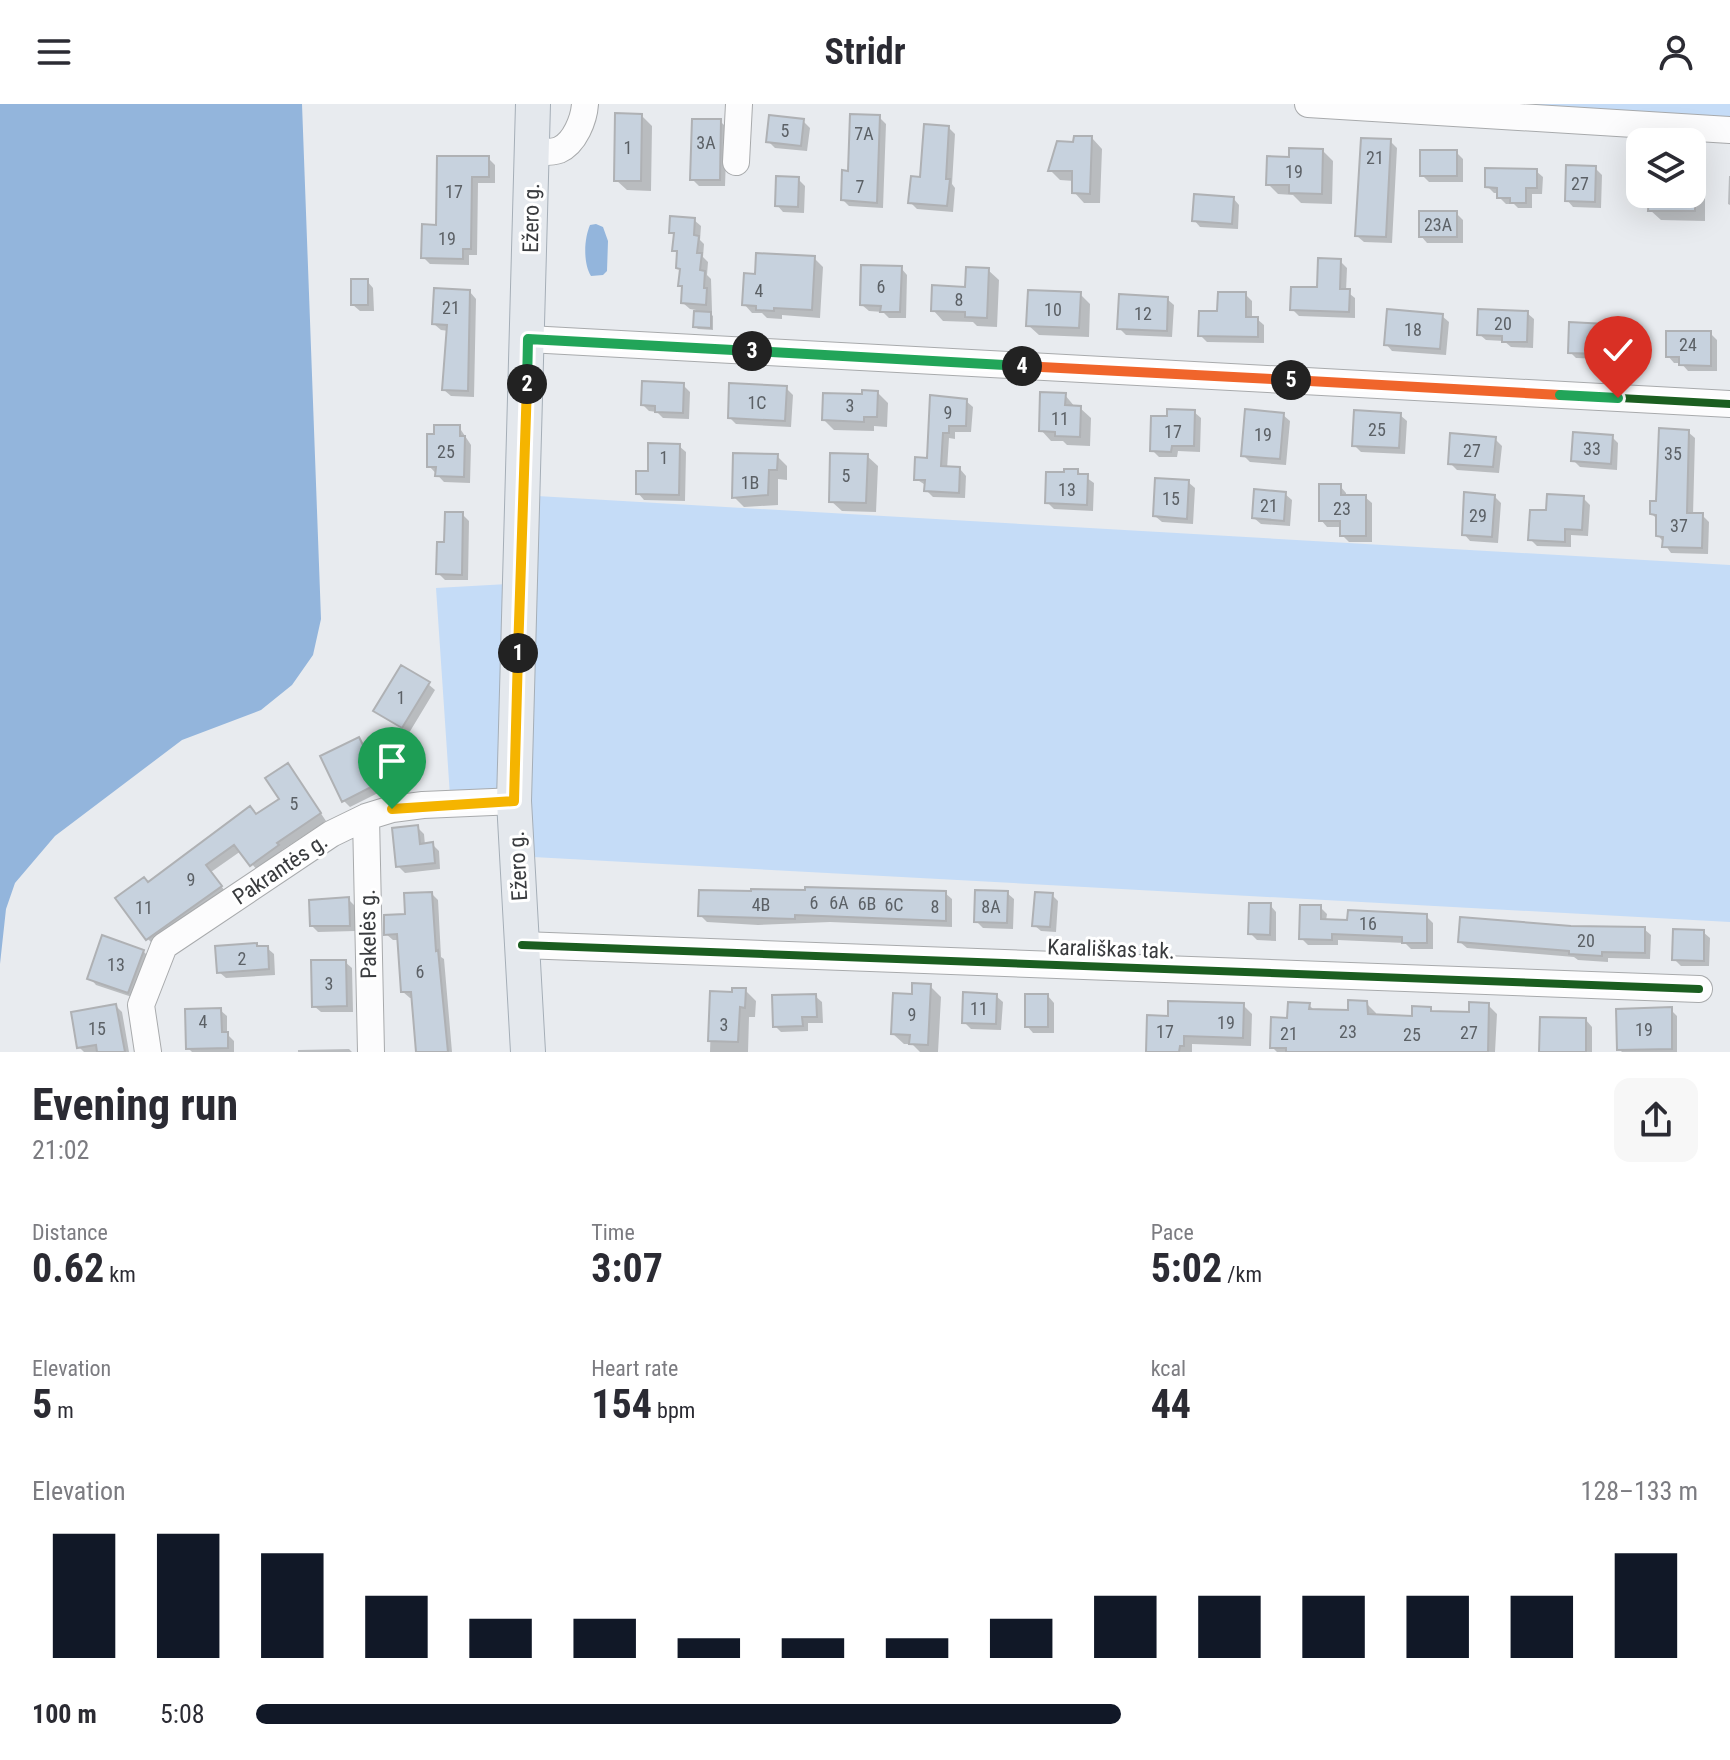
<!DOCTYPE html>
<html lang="en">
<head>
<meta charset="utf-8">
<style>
	:root { --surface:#fff; --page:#f7f7f7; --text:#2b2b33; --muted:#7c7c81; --accent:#111827 }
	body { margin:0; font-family:"Roboto Condensed",sans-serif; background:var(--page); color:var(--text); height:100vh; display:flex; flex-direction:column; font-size:30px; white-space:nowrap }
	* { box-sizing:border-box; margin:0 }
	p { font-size:26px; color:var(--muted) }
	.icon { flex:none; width:44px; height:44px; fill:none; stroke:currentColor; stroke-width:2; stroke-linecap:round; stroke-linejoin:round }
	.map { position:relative; height:948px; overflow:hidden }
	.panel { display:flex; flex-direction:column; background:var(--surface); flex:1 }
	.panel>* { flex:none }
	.tools { position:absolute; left:1626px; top:24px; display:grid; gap:16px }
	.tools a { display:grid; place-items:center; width:80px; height:80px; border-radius:16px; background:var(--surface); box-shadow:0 8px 32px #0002; font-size:40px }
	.pin { position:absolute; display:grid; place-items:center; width:68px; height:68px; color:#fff; margin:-82px -34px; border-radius:50% 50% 50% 0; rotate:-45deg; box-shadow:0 0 8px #0007 }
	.pin .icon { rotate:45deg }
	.km { position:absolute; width:40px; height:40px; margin:-20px; border-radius:50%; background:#222; color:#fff; font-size:22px; line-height:40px; text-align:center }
	.round { display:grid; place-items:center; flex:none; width:84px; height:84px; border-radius:16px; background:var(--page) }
	.summary { display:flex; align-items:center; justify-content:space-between; height:136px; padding:0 32px }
	h1 { font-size:44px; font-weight:700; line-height:60px }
	.stats { display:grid; grid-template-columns:repeat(3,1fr); gap:12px; height:136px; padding:8px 32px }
	.stats div { display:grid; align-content:center }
	.stats b { font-size:40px; font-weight:700 }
	.stats small { font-size:22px; font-weight:400 }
	.stats p { font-size:22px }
	.chart { height:224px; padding:16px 32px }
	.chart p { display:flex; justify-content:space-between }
	.chart svg { width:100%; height:144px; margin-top:8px; stroke:var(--accent); stroke-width:6 }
	ul { padding:0 32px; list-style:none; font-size:26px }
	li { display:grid; grid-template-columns:128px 96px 1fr; align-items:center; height:60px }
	li i { height:20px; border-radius:10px; background:var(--accent) }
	header { display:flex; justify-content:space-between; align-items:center; height:104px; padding:0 32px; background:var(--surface); font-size:36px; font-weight:700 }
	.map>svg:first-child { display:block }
</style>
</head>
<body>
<header><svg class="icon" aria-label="menu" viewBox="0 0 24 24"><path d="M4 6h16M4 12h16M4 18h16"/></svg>Stridr<svg class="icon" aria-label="person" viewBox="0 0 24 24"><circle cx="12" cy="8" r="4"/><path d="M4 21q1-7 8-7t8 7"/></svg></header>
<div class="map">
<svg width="1730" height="948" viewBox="0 0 1730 948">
	<rect width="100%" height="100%" fill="#e8ebef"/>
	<!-- green -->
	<path fill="#c5dcf7" d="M1514,0H1730V13Z
		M537,392L1730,461V818L533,753L529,610Z
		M508,480L499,687L450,692L436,484Z"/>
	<!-- water -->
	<path fill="#93b5dc" d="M0,0H302L321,515L313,551L292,581L261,606L182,636L55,732L15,779L6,805L0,860Z
		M596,120L603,123L608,137L607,167L603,171L591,172C583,159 584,135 590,121Z"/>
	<!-- shadow -->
	<path fill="#0003" d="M642,12L652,22L651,87L627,86L616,76Z
		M879,13L886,20L883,104L849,102L843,96L850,69Z
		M720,17L727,24L725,82H699L692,75Z
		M803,17L810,24L807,47L775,44L768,37Z
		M949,24L955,30L952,80L955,84L953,108L917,105L911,99Z
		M1092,34L1102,45L1100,99H1084L1074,88V77L1060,76L1050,66L1075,40Z
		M1390,37L1397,44L1392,139L1364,138L1357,132Z
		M1323,47L1333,57L1332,100L1301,99L1293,91L1278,90L1268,80L1291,55Z
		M1456,48L1463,55V78H1429L1422,71Z
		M439,54H488L495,61V79H478L477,151H469V161L430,160L423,153L438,123Z
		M1595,64L1602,71L1601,104L1573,103L1567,96Z
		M1536,67L1543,73L1542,90H1532V104H1518L1514,100H1506L1499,93V89H1494L1487,82Z
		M1729,72H1730V101L1728,100Z
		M798,75L805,82L804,109L783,108L777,101Z
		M1692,78L1705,88V117L1661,116L1650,106L1651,90H1692Z
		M1233,94L1239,101L1238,125L1200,123L1194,116Z
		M1456,109L1463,116V139H1427L1421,132Z
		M694,116L701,122L700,136L704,140L703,153L708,158L707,171L711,175L712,207H708L713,212V226L698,225L695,222L696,206L690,205L683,199L684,185L680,181L682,167L678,164L679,150L674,146L675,133L671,128Z
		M814,154L823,163L820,214L782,211V215L767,214L762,209H752L744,200L756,172Z
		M1340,157L1347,164L1346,187L1355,194V214L1299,212L1292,205L1319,185Z
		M901,164L907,171L906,214H889L883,208L869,207L862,201Z
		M988,166L999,176L997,223L977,222L973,218L943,217L933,206L967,185Z
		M367,177L373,184L374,207H360L353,201Z
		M470,188L476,195L474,293L451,292L444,286L449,227L441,226L434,220Z
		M1080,190L1090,200L1089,233L1039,231L1028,221Z
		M1245,190L1252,197V215H1257L1264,221V239L1207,238L1200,231L1219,210Z
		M1167,195L1174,201L1172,233L1126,231L1119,224Z
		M1527,209L1534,215L1533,244L1511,243L1504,237L1486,236L1479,230Z
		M1442,212L1449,218L1446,251L1392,247L1386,240Z
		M1605,221L1612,231H1619L1626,238L1625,261L1607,260L1602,255L1576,254L1570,248Z
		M1710,229L1717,236V267H1688L1681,259H1674L1668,252Z
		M683,281L690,288L689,315L663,314L657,308L649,307L643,301Z
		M786,284L793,291L791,323L736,320L730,314Z
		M878,289L888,299L887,323L874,322V327L834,326L824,316L864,292Z
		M1065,291L1075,303L1080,304L1091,314L1090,342L1067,341L1063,337H1051L1041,326Z
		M932,293L966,297L973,303L971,328H955V335L949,334L947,365H960L966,372L965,394L933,393L926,386L927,382L916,375L929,356Z
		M1194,308L1201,314L1200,348L1178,347L1177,353H1159L1152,346L1168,314Z
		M1283,311L1290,317L1286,361L1250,358L1243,351Z
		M1400,311L1407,317L1405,350L1361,348L1354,341Z
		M459,323L471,341L470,379L444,378L429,362Z
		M1688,328L1695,334L1693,411H1702L1709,418L1708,450L1671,449L1658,431V416L1652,410Z
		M1612,333L1618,339L1617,366L1580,363L1573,356Z
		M1495,335L1502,342L1499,369L1457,366L1450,359Z
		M679,342L686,348L685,397L644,396L638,389L650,369Z
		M777,352L787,362V376L778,375V401L744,403L734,393Z
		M867,352L878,362L876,408L842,407L831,397Z
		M1077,367L1094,379L1093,407L1054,405L1047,398Z
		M1188,378L1195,384L1193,420L1162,418L1155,412Z
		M1340,382L1346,389V393H1365L1372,399V438H1349L1342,431V423H1327L1321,416Z
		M1285,390L1292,396L1290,422L1261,420L1254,414Z
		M1494,392L1501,399L1498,439L1470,437L1464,430Z
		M1583,394L1590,401L1588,432L1571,431V443L1537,442L1530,435L1548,409Z
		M462,410L469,417L468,476H445L438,469L446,440Z
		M428,580L435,586L409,629L378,608Z
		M359,635L366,642L386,685L350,703L343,696Z
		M294,669L326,717L282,746L284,749L258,767L241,747L211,768L227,790L154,841L147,834L148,780L282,695Z
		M417,723L424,730L425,741L432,740L439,747L440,765L405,769L398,762Z
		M945,789L952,795V823L830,818L758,821L707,818L700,811Z
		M1007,789L1014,795L1013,825L983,824L976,817Z
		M432,790L438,796L441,853L444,855L452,948H418L414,894H410L403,888L399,836H393L386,830Z
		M1052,791L1058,797L1056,828L1041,827L1034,821Z
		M348,795L355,802V827L318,828L312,822Z
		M1270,801L1276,808V837L1257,836L1250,829Z
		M1320,803L1327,810L1326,817L1426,812L1433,819V845H1411L1405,839L1338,836V841H1308L1301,834Z
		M1644,825L1651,831L1650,855L1608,854V858L1578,856L1574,853L1467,844L1460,838Z
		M1703,828L1710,834L1709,862H1681L1674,855Z
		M256,841L259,844H267L274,850L275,871L226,874L219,868Z
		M143,847L150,854L135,894L96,881L90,874Z
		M345,858L352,864L353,908H321L314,902Z
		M930,882L941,893L938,948H920L912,940H904L893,930L914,892Z
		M745,886L756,897L755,913H749L748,948H710L712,889L734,890Z
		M815,892L822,898L823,919H808V927L781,928L775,922Z
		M996,892L1003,898L1001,926L971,925L964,918Z
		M1048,892L1054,899V929H1033L1027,922Z
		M1366,899L1376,909V913L1414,914L1430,905L1435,909L1471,910L1488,901L1497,910L1495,948H1277L1272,943L1289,916L1309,901L1315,907L1350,909Z
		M1243,901L1252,910L1251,942L1192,940V948H1148L1170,914Z
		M116,902L122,908L129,948H84L79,943Z
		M220,906L227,912V930L234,937V948H192L188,944Z
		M1671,906L1677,912V948H1622L1619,945Z
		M1586,916L1592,923V948H1541Z
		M349,945L352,948H298V946Z"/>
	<!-- building -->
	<path fill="#c7d2de" stroke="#afb1b4" stroke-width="2" d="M615,9L642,10L641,77H614Z
		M850,10L880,11L877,99L841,96L842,66L848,67Z
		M769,11L804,15L801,42L766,38Z
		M692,15H721L720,76H690Z
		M924,20L949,22L946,75H950L947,102L908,99L911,72L920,73Z
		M1074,32H1092L1090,90L1072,89V67H1048L1057,37L1073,38Z
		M1361,34L1391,35L1386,133L1355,132Z
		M1289,44L1323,45L1322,90L1289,89V81H1266L1267,52L1289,53Z
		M1420,46H1457V72H1420Z
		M437,52H489V73H472L471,145H463V155L421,154L422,120L436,121Z
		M1566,61L1596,62L1595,98L1565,97Z
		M1485,64L1537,65V84H1526V99H1510V94H1497V84L1485,83Z
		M776,72L799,73L798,103L775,102Z
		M1194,90L1234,93L1232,120L1192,117Z
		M1649,90H1695V107H1648Z
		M1419,107H1457V133H1419Z
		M670,112L695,114L694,131L699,132L697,149H702L700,166L705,167L704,184H707L706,201L681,199L682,182H678L680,165L676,164L677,147H672L674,129H669Z
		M756,149L815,152L812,206L774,204V207L756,206V202L742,201L744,169L755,170Z
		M1318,154L1341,155L1340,185H1350L1349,208L1290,206L1291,183H1317Z
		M861,161L902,162L900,208H880L881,202L860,201Z
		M966,163L989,164L987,214L965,213V208L931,207L932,181L965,183Z
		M351,175H368V201H351Z
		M434,184L470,186L468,287L442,286L447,221L432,220Z
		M1028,186L1081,188L1079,224L1026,222Z
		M1218,188H1246V213H1258V233L1198,232L1199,207H1217Z
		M1119,190L1168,193L1167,227L1117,225Z
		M1387,205L1443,210L1440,245L1384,241Z
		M1478,205L1528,207L1527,238H1502V232L1477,231Z
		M694,207L711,208V224L693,223Z
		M1569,218L1606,220V229H1620L1619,256L1598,255L1599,250L1568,249Z
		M1666,227H1711V262L1679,261V253H1666Z
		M642,277L684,279L683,309L655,308V302L641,301Z
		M729,279L787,282L785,317L728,314Z
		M862,286L878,287L877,313H864V318L822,316L823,289L862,290Z
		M1040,288L1066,289L1065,301L1081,302L1080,333L1055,332V328L1039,327Z
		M930,291L967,295L966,322H949V329H943L941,362L960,363L959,389L924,387L925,376H914L915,353L927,354Z
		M1167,305L1195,306L1194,342H1172L1171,348L1150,347L1151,312H1167Z
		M1245,305L1284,309L1280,355L1241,352Z
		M1354,306L1401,309L1399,344L1352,342Z
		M434,321H460V332H465L464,373L435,372L436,363H427V330H434Z
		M1659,324L1689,326L1687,409H1703L1702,444L1662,443L1663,433L1656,432V411L1650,410V397H1656Z
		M1573,328L1613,331L1611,360L1571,357Z
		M1450,329L1496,333L1493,363L1448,360Z
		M648,339L680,340L679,391L636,390V367H648Z
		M733,349L778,350L777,366H769L768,391L732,394Z
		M830,349L868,350L866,399L829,398Z
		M1064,365H1078V370H1088L1087,401L1045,399L1046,368H1064Z
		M1155,374L1189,376L1187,415L1153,412Z
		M1319,380H1341V391H1366V432H1340V417H1319Z
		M1254,385L1286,388L1284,417L1252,414Z
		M1464,388L1495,391L1492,433L1462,431Z
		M1547,390L1584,392L1582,426L1565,425V438L1528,436L1530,406H1546Z
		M445,408H463L462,471L436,470L437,438H444Z
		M401,561L430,578L402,624L373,607Z
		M359,633L381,678L342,698L320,652Z
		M288,659L321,709L277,739L279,741L250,762L234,741L206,761L222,782L146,836L115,794L144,773L148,778L250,702L256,710L279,695L265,674Z
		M418,721L420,740L433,738L435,759L396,763L392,724Z
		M805,783L946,787V817L822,812L795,811V815L698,812L699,786L751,787V785L805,786Z
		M975,786L1008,787L1007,819L974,818Z
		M432,788L436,847L438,846L448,948H416L411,888H401L397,830L384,831V811L405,810L404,789Z
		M1035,788L1053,789L1050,823L1032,822Z
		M349,793L350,822H310L309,796Z
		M1249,799H1271L1270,831L1248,830Z
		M1300,801H1321V815L1347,816L1348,806L1427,810V839H1402V833L1332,830V836L1299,835Z
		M1460,813L1571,822L1645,823V849L1602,848V852L1569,850V847L1458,838Z
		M1673,825L1704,826V857L1672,856Z
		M102,831L144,846L128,889L87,875Z
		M257,839V842H268L269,865L217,869L215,842Z
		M311,856H346L347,902L312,903Z
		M912,879L931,880L928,941L909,940L910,931L891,930L893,889L912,890Z
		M732,884H746L745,904L740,903L738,938L708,937L710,887L732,888Z
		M963,888L997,890L996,920L962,919Z
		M816,890L817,913H802L803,922L773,923L772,891Z
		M1025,890H1048V923H1025Z
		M1348,896L1367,897L1368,910L1412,912V902L1431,903V907L1469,908V898L1489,899L1488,948H1286V944H1270L1271,913L1287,914L1288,898L1310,899L1309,905L1348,906Z
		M1168,897L1244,899L1243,934L1184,932V942H1180L1179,948H1146L1147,911L1168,912Z
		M116,900L125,948H97L96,941L77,944L71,908Z
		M1672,903V945L1617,946L1616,905Z
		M221,904L222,928H228V944L186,945L185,905Z
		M1540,913L1586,914V948H1539Z"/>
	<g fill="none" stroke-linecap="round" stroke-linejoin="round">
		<defs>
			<path id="minor" d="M1308,0L1730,26
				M532,48C541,48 551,49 559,46C575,39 584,15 585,0
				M736,58L739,0
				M528,235L1730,300
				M366,713L371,948
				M522,841L1699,885
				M148,948L141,901L164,842L331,730L366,713L392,705L423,701L514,697"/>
			<path id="major" d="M528,948L514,697L533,0"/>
		</defs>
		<!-- minor casing -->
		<use href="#minor" stroke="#a8aaac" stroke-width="28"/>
		<!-- major casing -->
		<use href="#major" stroke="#a5aeb7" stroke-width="36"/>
		<!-- minor -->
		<use href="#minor" stroke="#fcfcfd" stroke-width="26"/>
		<!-- major -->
		<use href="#major" stroke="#e4e8ed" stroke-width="34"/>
		<defs>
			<path id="cycleway" d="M528,235L1730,300
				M522,841L1699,885"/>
		</defs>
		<!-- cycleway casing -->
		<use href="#cycleway" stroke="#fff" stroke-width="13"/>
		<!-- cycleway -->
		<use href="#cycleway" stroke="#1b5e20" stroke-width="8"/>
	</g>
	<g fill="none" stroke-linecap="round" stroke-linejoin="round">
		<defs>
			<path id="split-1" d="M392,705L514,697L518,549"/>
			<path id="split-2" d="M518,549L527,280"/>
			<path id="split-3" d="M527,280L528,235L752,247"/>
			<path id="split-4" d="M752,247L1022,262"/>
			<path id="split-5" d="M1022,262L1291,276"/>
			<path id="split-6" d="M1291,276L1560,291"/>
			<path id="split-7" d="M1560,291L1618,294"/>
		</defs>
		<!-- split-1 casing -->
		<use href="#split-1" stroke="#fff" stroke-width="16"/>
		<!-- split-2 casing -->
		<use href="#split-2" stroke="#fff" stroke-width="16"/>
		<!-- split-3 casing -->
		<use href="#split-3" stroke="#fff" stroke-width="16"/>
		<!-- split-4 casing -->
		<use href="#split-4" stroke="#fff" stroke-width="16"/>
		<!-- split-5 casing -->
		<use href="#split-5" stroke="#fff" stroke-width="16"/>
		<!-- split-6 casing -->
		<use href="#split-6" stroke="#fff" stroke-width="16"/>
		<!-- split-7 casing -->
		<use href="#split-7" stroke="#fff" stroke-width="16"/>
		<!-- split-1 -->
		<use href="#split-1" stroke="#f5b400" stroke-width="10"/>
		<!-- split-2 -->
		<use href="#split-2" stroke="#f5b400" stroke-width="10"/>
		<!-- split-3 -->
		<use href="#split-3" stroke="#22a559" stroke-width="10"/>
		<!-- split-4 -->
		<use href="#split-4" stroke="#22a559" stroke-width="10"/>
		<!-- split-5 -->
		<use href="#split-5" stroke="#f0652b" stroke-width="10"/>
		<!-- split-6 -->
		<use href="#split-6" stroke="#f0652b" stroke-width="10"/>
		<!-- split-7 -->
		<use href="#split-7" stroke="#22a559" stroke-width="10"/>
	</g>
	<g text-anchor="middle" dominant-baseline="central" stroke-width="6" stroke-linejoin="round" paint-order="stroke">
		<!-- number labels -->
		<g font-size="18" fill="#5c6166">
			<text x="785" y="26">5</text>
			<text x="864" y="29">7A</text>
			<text x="706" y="38">3A</text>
			<text x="628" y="43">1</text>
			<text x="1375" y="53">21</text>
			<text x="1294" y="67">19</text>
			<text x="1580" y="79">27</text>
			<text x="860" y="82">7</text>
			<text x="454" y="87">17</text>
			<text x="1438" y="120">23A</text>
			<text x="447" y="134">19</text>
			<text x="881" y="182">6</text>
			<text x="759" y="186">4</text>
			<text x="959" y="195">8</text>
			<text x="451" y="203">21</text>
			<text x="1053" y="205">10</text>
			<text x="1143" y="209">12</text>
			<text x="1503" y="219">20</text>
			<text x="1413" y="225">18</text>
			<text x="1688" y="240">24</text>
			<text x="757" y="298">1C</text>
			<text x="850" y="301">3</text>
			<text x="948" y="308">9</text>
			<text x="1060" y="314">11</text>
			<text x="1377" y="325">25</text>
			<text x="1173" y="327">17</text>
			<text x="1263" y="330">19</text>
			<text x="1592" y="344">33</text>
			<text x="1472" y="346">27</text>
			<text x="446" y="347">25</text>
			<text x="1673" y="349">35</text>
			<text x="664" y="353">1</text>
			<text x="846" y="371">5</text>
			<text x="750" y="378">1B</text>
			<text x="1067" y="385">13</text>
			<text x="1171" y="394">15</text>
			<text x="1269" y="401">21</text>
			<text x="1342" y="404">23</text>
			<text x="1478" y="411">29</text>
			<text x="1679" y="421">37</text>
			<text x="401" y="593">1</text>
			<text x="294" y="699">5</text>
			<text x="191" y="775">9</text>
			<text x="814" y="798">6</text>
			<text x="839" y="798">6A</text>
			<text x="867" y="799">6B</text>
			<text x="761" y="800">4B</text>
			<text x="894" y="800">6C</text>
			<text x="935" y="802">8</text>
			<text x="991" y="802">8A</text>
			<text x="144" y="803">11</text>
			<text x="1368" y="819">16</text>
			<text x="1586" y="836">20</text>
			<text x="242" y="854">2</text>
			<text x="116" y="860">13</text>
			<text x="420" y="867">6</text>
			<text x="329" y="879">3</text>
			<text x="979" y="904">11</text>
			<text x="912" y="910">9</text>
			<text x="203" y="917">4</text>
			<text x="1226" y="918">19</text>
			<text x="724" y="920">3</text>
			<text x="97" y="924">15</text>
			<text x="1644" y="925">19</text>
			<text x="1165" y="927">17</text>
			<text x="1348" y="927">23</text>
			<text x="1469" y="928">27</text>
			<text x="1289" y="929">21</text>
			<text x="1412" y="930">25</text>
		</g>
		<!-- street labels -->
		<g font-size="22" fill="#393b3e" stroke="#fff">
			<text transform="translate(531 114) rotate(-89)">Ežero g.</text>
			<text transform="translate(518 762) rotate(-93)">Ežero g.</text>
			<text transform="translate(280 765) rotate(-34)">Pakrantės g.</text>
			<text transform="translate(368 830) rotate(-91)">Pakelės g.</text>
			<text transform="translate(1111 845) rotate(2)">Karališkas tak.</text>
		</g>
	</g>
</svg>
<div class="tools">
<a><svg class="icon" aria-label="layers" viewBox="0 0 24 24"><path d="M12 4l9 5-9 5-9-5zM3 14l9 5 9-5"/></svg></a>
</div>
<div class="pin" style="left:392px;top:705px;background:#1e9e55"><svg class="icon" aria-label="arrive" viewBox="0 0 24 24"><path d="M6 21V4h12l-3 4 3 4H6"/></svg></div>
<div class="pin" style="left:1618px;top:294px;background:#d93025"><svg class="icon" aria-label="check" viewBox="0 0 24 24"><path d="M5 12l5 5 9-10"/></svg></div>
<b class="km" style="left:518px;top:549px">1</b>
<b class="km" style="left:527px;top:280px">2</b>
<b class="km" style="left:752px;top:247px">3</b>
<b class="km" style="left:1022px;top:262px">4</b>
<b class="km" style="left:1291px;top:276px">5</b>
</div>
<section class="panel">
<div class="summary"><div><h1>Evening run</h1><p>21:02</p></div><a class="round"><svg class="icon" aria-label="share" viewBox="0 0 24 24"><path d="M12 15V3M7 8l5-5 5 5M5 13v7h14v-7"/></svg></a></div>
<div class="stats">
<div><p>Distance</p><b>0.62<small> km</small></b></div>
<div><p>Time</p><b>3:07</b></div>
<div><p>Pace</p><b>5:02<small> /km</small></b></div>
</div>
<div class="stats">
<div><p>Elevation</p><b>5<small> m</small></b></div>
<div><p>Heart rate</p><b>154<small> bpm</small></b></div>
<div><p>kcal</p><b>44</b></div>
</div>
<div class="chart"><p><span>Elevation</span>128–133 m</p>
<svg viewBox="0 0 160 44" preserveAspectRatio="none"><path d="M5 44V6M15 44V6M25 44V12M35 44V25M45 44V32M55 44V32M65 44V38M75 44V38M85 44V38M95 44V32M105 44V25M115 44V25M125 44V25M135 44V25M145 44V25M155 44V12"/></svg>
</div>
<ul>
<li><b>100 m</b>5:08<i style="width:60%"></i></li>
</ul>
</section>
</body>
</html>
